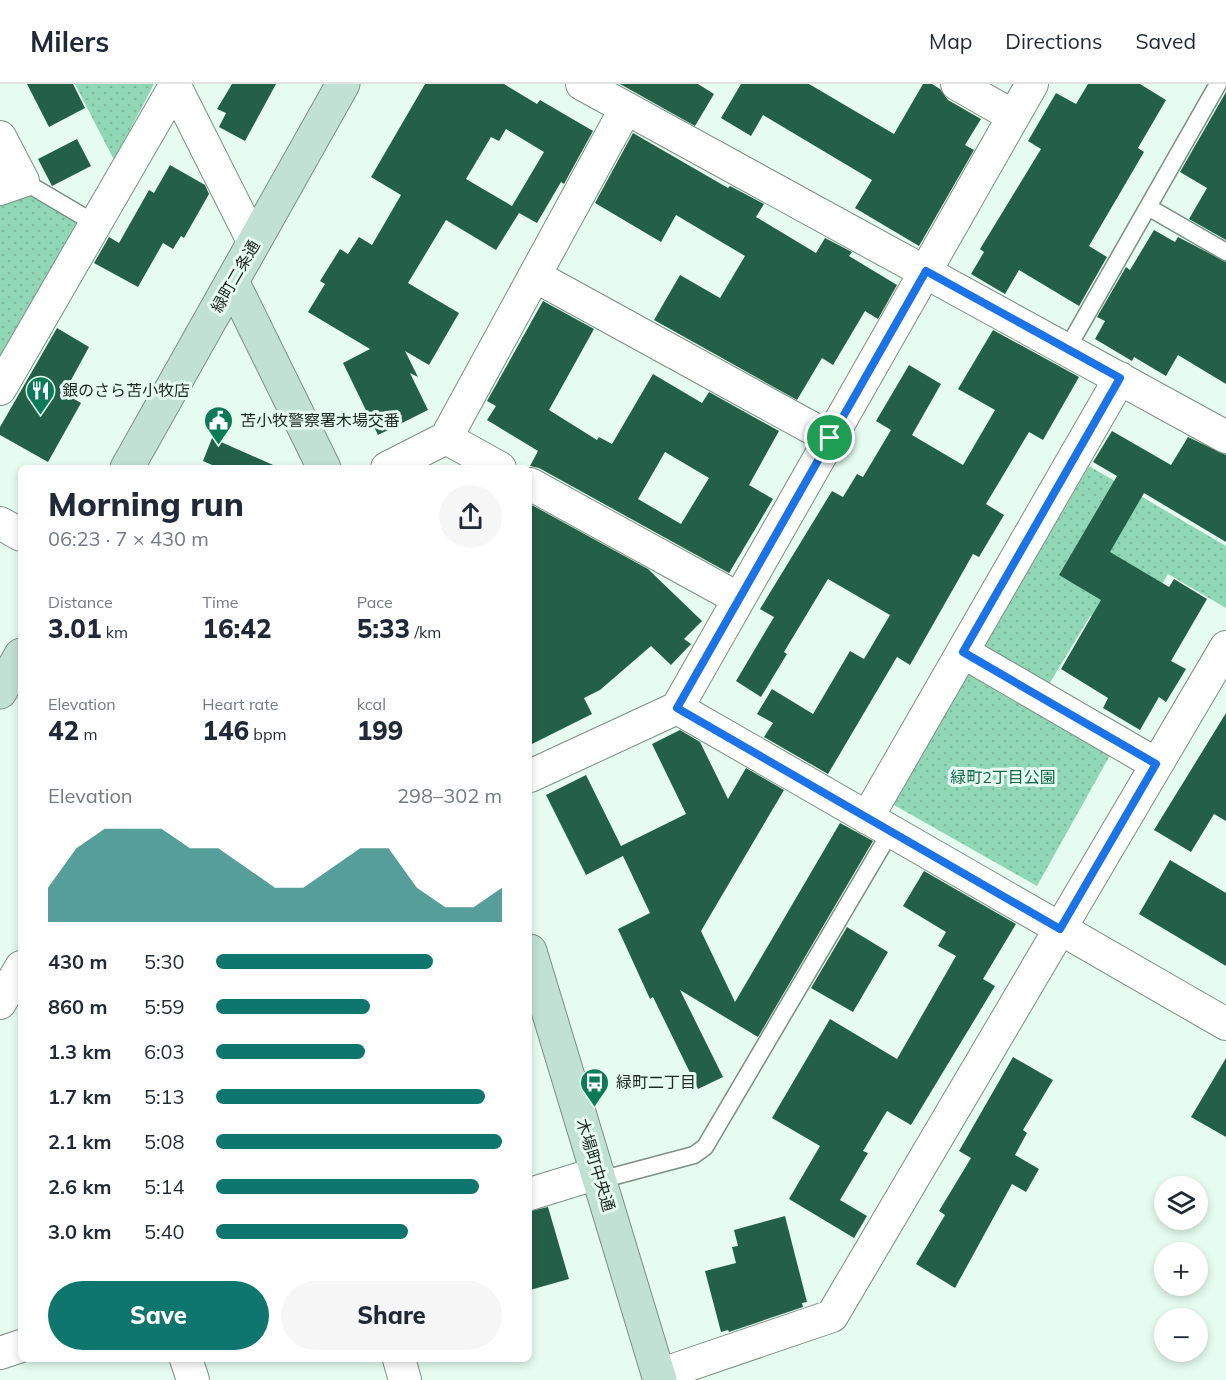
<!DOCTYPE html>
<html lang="en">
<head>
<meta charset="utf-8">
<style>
	:root { --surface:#fff; --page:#f6f6f7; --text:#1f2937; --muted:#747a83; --line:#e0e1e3; --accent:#0f766e }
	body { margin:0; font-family:Mulish,"Noto Sans JP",sans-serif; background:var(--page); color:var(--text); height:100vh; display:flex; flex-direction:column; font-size:22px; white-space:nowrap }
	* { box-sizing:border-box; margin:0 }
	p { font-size:20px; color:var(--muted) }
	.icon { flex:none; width:33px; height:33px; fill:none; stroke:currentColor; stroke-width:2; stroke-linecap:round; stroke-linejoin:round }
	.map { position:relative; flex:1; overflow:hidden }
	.drawer { position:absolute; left:18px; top:381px; width:514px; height:897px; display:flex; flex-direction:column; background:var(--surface); border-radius:9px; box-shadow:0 3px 9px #0003 }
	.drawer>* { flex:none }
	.controls { position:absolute; left:1154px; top:1092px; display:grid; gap:12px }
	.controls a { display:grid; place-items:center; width:54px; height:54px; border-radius:50%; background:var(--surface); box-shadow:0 3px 9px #0003; font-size:30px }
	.pin { position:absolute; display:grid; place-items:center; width:51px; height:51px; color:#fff; margin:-26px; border:3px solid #fff; border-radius:50%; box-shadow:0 2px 6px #0007 }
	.round { display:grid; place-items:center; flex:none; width:63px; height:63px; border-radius:32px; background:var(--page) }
	.overview { display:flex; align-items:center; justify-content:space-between; height:102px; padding:0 30px }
	h1 { font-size:33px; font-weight:800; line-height:45px }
	.stats { display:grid; grid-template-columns:repeat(3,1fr); gap:9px; height:102px; padding:6px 30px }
	.stats div { display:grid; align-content:center }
	.stats b { font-size:26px; font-weight:800 }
	.stats small { font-size:16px; font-weight:400 }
	.stats p { font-size:16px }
	.chart { height:168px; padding:12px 30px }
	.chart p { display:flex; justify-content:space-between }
	.chart svg { width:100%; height:108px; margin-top:6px; fill:var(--accent); opacity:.7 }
	.action { display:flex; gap:12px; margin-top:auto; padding:12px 30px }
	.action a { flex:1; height:69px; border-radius:36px; background:var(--accent); color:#fff; font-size:24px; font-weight:800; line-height:69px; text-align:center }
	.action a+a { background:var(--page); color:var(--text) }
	ul { padding:0 30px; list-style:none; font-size:20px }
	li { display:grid; grid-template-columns:96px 72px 1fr; align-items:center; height:45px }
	li i { height:15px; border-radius:8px; background:var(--accent) }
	header { display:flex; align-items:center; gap:36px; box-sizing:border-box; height:84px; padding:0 30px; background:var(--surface); border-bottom:2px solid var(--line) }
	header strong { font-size:28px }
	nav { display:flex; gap:33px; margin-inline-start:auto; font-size:21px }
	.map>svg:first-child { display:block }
</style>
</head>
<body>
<header>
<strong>Milers</strong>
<nav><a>Map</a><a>Directions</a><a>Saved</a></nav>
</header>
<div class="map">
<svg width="1226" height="1296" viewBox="0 0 1226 1296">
	<defs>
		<pattern id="grass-dots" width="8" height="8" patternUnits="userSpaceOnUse" patternTransform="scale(1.5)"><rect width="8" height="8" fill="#90d7b6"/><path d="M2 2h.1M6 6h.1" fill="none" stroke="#7cb99c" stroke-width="1.8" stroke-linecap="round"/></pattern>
	</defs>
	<rect width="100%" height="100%" fill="#e6fcf1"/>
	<!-- grass -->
	<path fill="url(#grass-dots)" d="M75,0H154L114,76Z
		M20,106L80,137L0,276V112Z
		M1089,382L1226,462V524L1168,490L1130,555L1090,532L1048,602L983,564Z
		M970,585L1113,666L1037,802L894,721Z"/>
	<!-- building -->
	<path fill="#246048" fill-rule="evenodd" d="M27,0H73L85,24L49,43Z
		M232,0H276L245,57L219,43L226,29L217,25Z
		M425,0H504L537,20L540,16L593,47L564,100L561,98L537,139L519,129L496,166L446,136L408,199L459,229L429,281L405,267L418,293L410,289L428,326L378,351L343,279L370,265L308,228L325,200L320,197L340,165L348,170L359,153L372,161L401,111L371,93ZM506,45L544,68L512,122L466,95L491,53L499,57Z
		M620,0H698L714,10L695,42Z
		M741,0H809L894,50L923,0H932L940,5L948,16L981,35L965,61L974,66L919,162L855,124L872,96L763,31L751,52L721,34Z
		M1088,0H1140L1166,16L1138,64L1144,68L1089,162L1107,173L1079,222L1019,186L1005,210L971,190L984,168L980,165L1041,65L1028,57L1056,9L1076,20Z
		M1226,8V156L1189,135L1207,104L1180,88Z
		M633,49L728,104L730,102L764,120L756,133L816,169L825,154L852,168L849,172L897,201L878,235L865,227L833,281L822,274L797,316L654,236L680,191L720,214L745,172L676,131L661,158L595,119Z
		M77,55L91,82L52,102L38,75Z
		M170,81L205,101L209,110L184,154L181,152L173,165L163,159L138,203L94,179L109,153L119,159L149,106L154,109Z
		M1154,146L1175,158L1178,153L1226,178V300L1178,271L1166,292L1134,273L1132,277L1095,255L1105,237L1097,233L1126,183L1130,186Z
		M543,217L594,245L549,326L597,356L599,353L612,360L653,290L702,319L709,308L779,347L749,401L773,415L729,489L539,384L530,382L538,367L487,336L496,322L487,317ZM665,368L709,394L681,440L638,415Z
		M57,244L89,263L64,309L81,319L48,378L0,351V343Z
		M993,246L1079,293L1043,356L1029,348L986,420L1004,431L979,473L973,470L910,581L897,573L828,690L764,653L773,639L757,630L772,605L813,630L850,567L864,575L890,531L828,495L784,568L787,570L761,613L736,597L774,533L760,525L832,407L843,413L857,390L863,393L891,346L876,337L909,281L941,300L912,351L963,381L995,326L958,305Z
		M1112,347L1171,381L1188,353L1226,371V458L1144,409L1110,468L1169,503L1174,495L1207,515L1171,577L1186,585L1166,618L1159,613L1140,646L1103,624L1108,614L1061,585L1101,516L1059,491L1117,392L1093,378Z
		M212,354L280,384H219L203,377Z
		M530,420L648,485L702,537L684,555L691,560L671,581L651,562L600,606L584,614L592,630L530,661Z
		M1226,629V737L1214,730L1191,768L1154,746Z
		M680,646L700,658L728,715L746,684L784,706L701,847L735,918L840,739L873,757L758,953L680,906L723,993L698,1005L653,913L650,915L618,845L650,829L623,772L586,791L546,711L586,691L621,762L686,730L652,660Z
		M1170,776L1226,809V882L1139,830Z
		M924,787L1016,840L983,895L995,902L911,1041L887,1027L863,1067L868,1069L840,1116L867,1132L854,1154L789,1115L820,1062L772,1034L830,935L897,975L956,872L938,862L946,848L903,822Z
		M847,843L888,868L853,928L811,904Z
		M1013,973L1053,996L1023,1046L1027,1049L1015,1071L1039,1085L1026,1108L1012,1100L955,1204L916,1180L945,1131L939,1127L971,1074L959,1067Z
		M1226,974V1053L1191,1033Z
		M548,1123L569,1195L530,1206V1127Z
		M785,1132L807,1218L802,1219L803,1223L729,1248L728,1246L721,1248L705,1187L736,1179L732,1163L738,1162L734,1146Z"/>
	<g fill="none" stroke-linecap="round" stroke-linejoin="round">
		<defs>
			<path id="lane" d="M23,97L96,140
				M1148,123L1226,168
				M1067,265L1218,0
				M600,1096L694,1071L705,1063L891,747"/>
			<path id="street" d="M174,0L254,159
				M582,0L1226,353
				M957,0L1013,32
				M0,53L23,97L0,105
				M535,192L830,354
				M0,305L175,2
				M446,354L500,384
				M387,384L446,354L626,24
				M530,400L739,515
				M0,439L21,451
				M963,568L1156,680
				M677,624L1226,940
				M530,692L677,624L1032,0
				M867,734L1120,294
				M0,919L21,883
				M530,1110L598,1089
				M0,1269L21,1262
				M186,1275L193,1296
				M399,1275L405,1296
				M659,1291L832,1232L1226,563"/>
			<path id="secondary" d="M232,197L324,384
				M127,384L343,0
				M0,608L21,571
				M530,867L660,1296"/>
		</defs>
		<!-- lane casing -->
		<use href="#lane" stroke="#7b9085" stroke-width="19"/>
		<!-- street casing -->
		<use href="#street" stroke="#7b9085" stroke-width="34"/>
		<!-- secondary casing -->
		<use href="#secondary" stroke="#7b9085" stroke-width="35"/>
		<!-- lane -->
		<use href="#lane" stroke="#fff" stroke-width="16"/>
		<!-- street -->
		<use href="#street" stroke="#fff" stroke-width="32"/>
		<!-- secondary -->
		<use href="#secondary" stroke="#c1e1d5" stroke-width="33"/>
	</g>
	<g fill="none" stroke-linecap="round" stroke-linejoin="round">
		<defs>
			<path id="route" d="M926,187L1120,294L963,568L1156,680L1060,845L677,624Z"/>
		</defs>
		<!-- route casing -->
		<use href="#route" stroke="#fff" stroke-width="12"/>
		<!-- route -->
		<use href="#route" stroke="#1a73e8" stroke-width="8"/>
	</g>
	<!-- icons -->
	<defs>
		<symbol id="restaurant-pin" viewBox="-11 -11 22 30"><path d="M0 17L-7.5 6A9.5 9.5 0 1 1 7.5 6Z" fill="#0a7b57" stroke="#e6fcf1"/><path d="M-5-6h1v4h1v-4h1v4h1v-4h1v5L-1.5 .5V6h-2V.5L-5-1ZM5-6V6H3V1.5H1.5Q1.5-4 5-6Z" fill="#fff"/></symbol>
		<symbol id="civic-pin" viewBox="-11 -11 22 30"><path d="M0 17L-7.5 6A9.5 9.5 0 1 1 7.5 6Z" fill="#0a7b57" stroke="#e6fcf1"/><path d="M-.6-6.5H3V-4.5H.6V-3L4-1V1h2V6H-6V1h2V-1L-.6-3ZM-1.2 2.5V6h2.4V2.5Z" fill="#fff"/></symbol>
		<symbol id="bus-pin" viewBox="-11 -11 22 30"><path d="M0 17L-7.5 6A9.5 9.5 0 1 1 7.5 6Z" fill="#0a7b57" stroke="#e6fcf1"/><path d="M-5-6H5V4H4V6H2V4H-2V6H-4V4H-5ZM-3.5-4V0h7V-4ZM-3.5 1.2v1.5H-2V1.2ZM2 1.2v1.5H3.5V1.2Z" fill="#fff"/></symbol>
	</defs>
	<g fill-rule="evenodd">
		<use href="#restaurant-pin" x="24" y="290" width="33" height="45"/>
		<use href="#civic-pin" x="202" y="320" width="33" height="45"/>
		<use href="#bus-pin" x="578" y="982" width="33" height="45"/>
	</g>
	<g text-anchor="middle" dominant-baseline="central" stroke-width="6" stroke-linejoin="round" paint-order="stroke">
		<!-- street labels -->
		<g font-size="16" fill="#202824" stroke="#e6fcf1">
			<text transform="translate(235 192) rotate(-60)">緑町二条通</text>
			<text transform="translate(596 1081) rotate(73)">木場町中央通</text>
		</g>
		<!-- poi labels -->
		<g font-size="16" fill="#202824" stroke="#e6fcf1" text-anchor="start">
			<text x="62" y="306">銀のさら苫小牧店</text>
			<text x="240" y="336">苫小牧警察署木場交番</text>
			<text x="616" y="998">緑町二丁目</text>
		</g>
		<!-- park labels -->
		<g font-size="16" fill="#0e6748" stroke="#e6fcf1">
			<text x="1003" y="693">緑町2丁目公園</text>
		</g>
	</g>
</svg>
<div class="controls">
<a><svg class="icon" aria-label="layers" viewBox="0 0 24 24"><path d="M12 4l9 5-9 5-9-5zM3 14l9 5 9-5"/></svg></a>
<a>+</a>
<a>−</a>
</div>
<div class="pin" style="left:830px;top:354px;background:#1e9e55"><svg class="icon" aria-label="arrive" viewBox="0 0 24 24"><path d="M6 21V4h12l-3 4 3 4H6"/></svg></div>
<section class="drawer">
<div class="overview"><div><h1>Morning run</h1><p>06:23 · 7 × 430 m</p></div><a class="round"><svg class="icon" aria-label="share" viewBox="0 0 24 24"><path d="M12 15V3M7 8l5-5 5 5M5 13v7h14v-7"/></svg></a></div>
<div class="stats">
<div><p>Distance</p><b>3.01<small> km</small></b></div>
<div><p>Time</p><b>16:42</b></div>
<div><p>Pace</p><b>5:33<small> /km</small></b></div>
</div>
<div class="stats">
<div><p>Elevation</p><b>42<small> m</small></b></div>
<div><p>Heart rate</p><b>146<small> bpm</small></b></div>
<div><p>kcal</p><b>199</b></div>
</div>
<div class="chart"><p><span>Elevation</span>298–302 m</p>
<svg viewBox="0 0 160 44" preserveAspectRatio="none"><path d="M0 44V30L10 14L20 6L30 6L40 6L50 14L60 14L70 22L80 30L90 30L100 22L110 14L120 14L130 30L140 38L150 38L160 30V44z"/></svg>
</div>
<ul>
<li><b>430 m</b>5:30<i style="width:76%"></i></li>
<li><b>860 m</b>5:59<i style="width:54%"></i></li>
<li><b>1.3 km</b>6:03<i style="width:52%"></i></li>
<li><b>1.7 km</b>5:13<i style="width:94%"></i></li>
<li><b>2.1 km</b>5:08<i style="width:100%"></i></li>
<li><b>2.6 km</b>5:14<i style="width:92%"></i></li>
<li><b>3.0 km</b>5:40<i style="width:67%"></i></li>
</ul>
<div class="action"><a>Save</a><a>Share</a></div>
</section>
</div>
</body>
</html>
